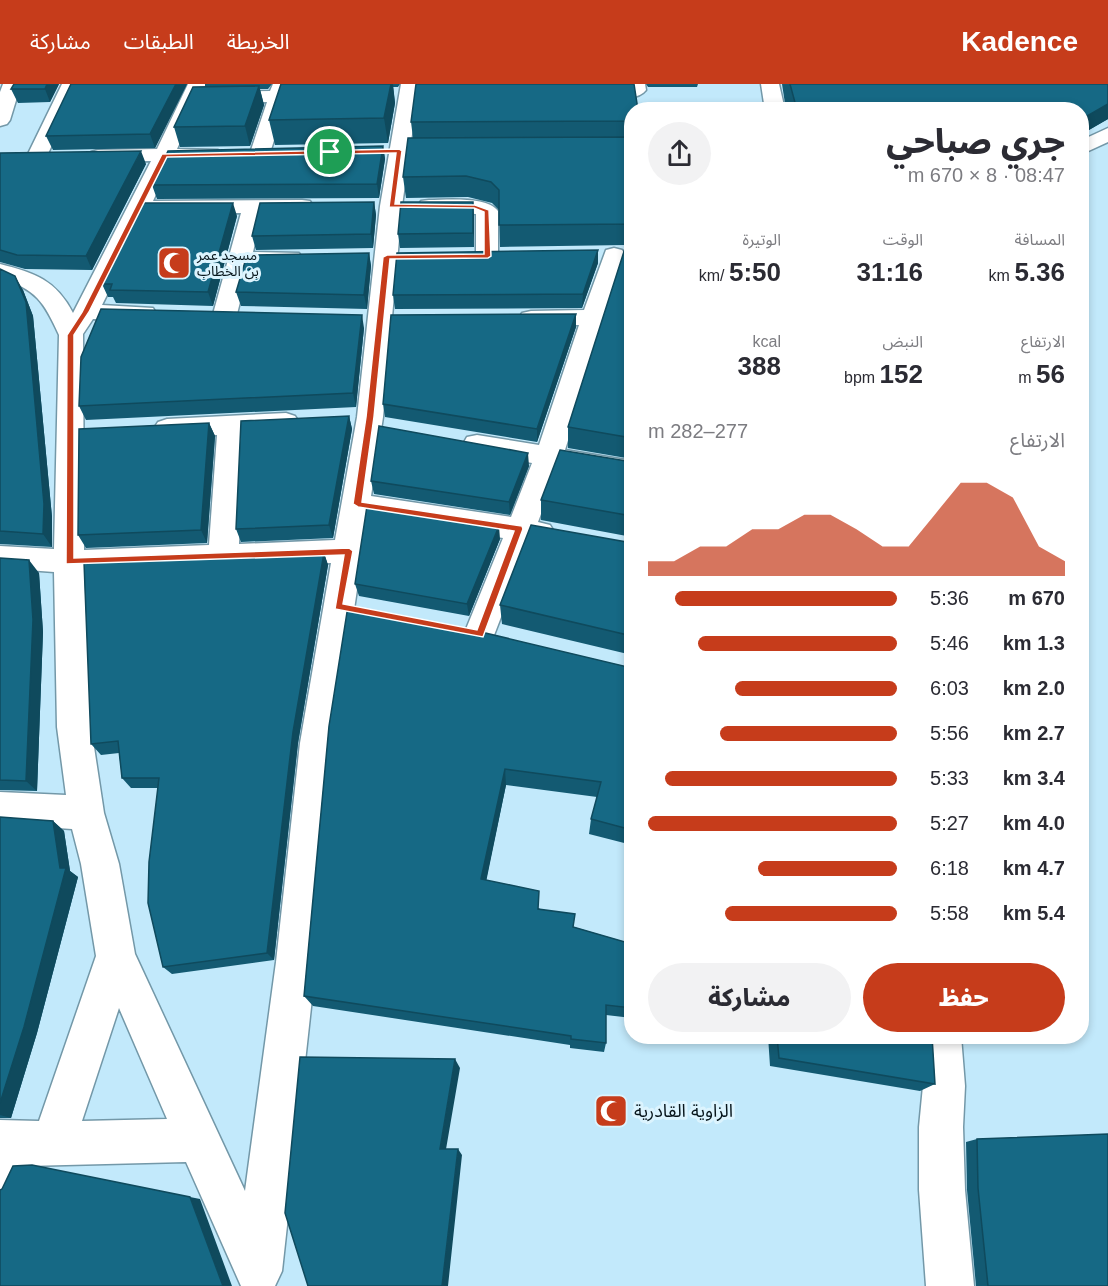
<!DOCTYPE html>
<html lang="ar">
<head>
<meta charset="utf-8">
<style>
	:root { --surface:#fff; --page:#f2f2f3; --text:#2b2b33; --muted:#7c7c81; --accent:#c63c1b }
	body { margin:0; font-family:Arial,"Noto Sans Arabic",sans-serif; background:var(--page); color:var(--text); direction:rtl; height:100vh; display:flex; flex-direction:column; font-size:22px; white-space:nowrap }
	* { box-sizing:border-box; margin:0 }
	p { font-size:20px; color:var(--muted) }
	.icon { flex:none; width:33px; height:33px; fill:none; stroke:currentColor; stroke-width:2; stroke-linecap:round; stroke-linejoin:round }
	.map { position:relative; flex:1; overflow:hidden; direction:ltr }
	.drawer { position:absolute; left:624px; top:18px; width:465px; height:942px; display:flex; flex-direction:column; background:var(--surface); border-radius:24px; box-shadow:0 3px 9px #0003; direction:rtl }
	.drawer>* { flex:none }
	.pin { position:absolute; display:grid; place-items:center; width:51px; height:51px; color:#fff; margin:-26px; border:3px solid #fff; border-radius:50%; box-shadow:0 2px 6px #0007 }
	.round { display:grid; place-items:center; flex:none; width:63px; height:63px; border-radius:32px; background:var(--page) }
	.summary { display:flex; align-items:center; justify-content:space-between; height:102px; padding:0 24px }
	h1 { font-size:33px; font-weight:800; line-height:45px }
	.figures { display:grid; grid-template-columns:repeat(3,1fr); gap:9px; height:102px; padding:6px 24px }
	.figures div { display:grid; align-content:center }
	.figures b { font-size:26px; font-weight:800 }
	.figures small { font-size:16px; font-weight:400 }
	.figures p { font-size:16px }
	.chart { height:168px; padding:12px 24px }
	.chart p { display:flex; justify-content:space-between }
	.chart svg { width:100%; height:108px; margin-top:6px; fill:var(--accent); opacity:.7 }
	.cta { display:flex; gap:12px; margin-top:auto; padding:12px 24px }
	.cta a { flex:1; height:69px; border-radius:36px; background:var(--accent); color:#fff; font-size:24px; font-weight:800; line-height:69px; text-align:center }
	.cta a+a { background:var(--page); color:var(--text) }
	ul { padding:0 24px; list-style:none; font-size:20px }
	li { display:grid; grid-template-columns:96px 72px 1fr; align-items:center; height:45px }
	li i { height:15px; border-radius:8px; background:var(--accent) }
	header { display:flex; align-items:center; gap:36px; box-sizing:border-box; height:84px; padding:0 30px; background:var(--accent); color:#fff }
	header strong { font-size:28px }
	nav { display:flex; gap:33px; margin-inline-start:auto; font-size:21px }
	.map>svg:first-child { display:block }
</style>
</head>
<body>
<header>
<strong>Kadence</strong>
<nav><a>الخريطة</a><a>الطبقات</a><a>مشاركة</a></nav>
</header>
<div class="map">
<svg width="1108" height="1202" viewBox="0 0 1108 1202">
	<rect width="100%" height="100%" fill="#c2e9fb"/>
	<g fill="none" stroke-linecap="round" stroke-linejoin="round">
		<defs>
			<path id="minor" d="M3,0H21L10,36L7,40L0,42V8Z
				M62,0H80L46,74L43,78H29L26,74Z
				M188,0H206L177,65L218,66L221,70L218,74L171,77L153,117L302,116L310,117L313,122L310,127L262,129L253,168L299,169L302,174L299,179L249,182L237,230L234,235L225,237L216,235L213,230L241,129L147,130L102,221L153,224L156,229L153,234L144,236L93,235L83,250L84,466L209,461L217,351L167,353L158,350L154,344L158,338L167,335L286,329L295,332L299,338L295,344L244,349L239,460L335,456L357,333L380,122L401,0H419L402,122L383,333L371,412L511,433L532,379L467,367L463,360L467,353L477,351L539,361L579,241H531L522,239L519,234L522,229L531,227L584,226L606,166L614,164L622,166L625,171L565,366L632,377V397L558,384L538,438L550,441L555,449L550,457L540,460L530,458L491,559L480,563L469,559L464,550L503,454L368,432L334,659L316,878L282,1187L275,1202H241L186,1078L26,1082L16,1105L0,1111V1036L39,1037L96,872L81,780L72,745L0,740V708L66,711L57,643L54,488L0,484V462L54,465L59,251C44,218 36,205 0,194V180C35,189 56,196 73,229L151,77L98,78L91,76L88,72L91,68L98,66L157,65ZM331,479L300,659L276,878L245,1107L135,870L119,780L104,729L91,643L84,489ZM119,924L167,1035L82,1037Z
				M273,0H291L289,6L328,7L330,11L328,15L286,18L270,69L267,73H253L250,69L267,18L216,20L209,18L207,14L209,10L216,8L270,7Z
				M627,0H645L646,6C636,19 606,14 591,15L584,13L582,9L584,5L627,3Z
				M761,0H779L785,26H765Z
				M1108,44V58L1082,70V56Z
				M429,116C447,116 487,112 498,127V172L495,177L487,179L479,177L476,172V130L421,127L418,122L421,117Z
				M919,952H961L965,1002L963,1043L965,1106L974,1202H926L919,1106V1043L923,1002Z"/>
		</defs>
		<!-- minor casing -->
		<use href="#minor" stroke="#7398a8" stroke-width="3"/>
		<!-- minor -->
		<use href="#minor" fill="#fff" fill-rule="evenodd"/>
	</g>
	<!-- wall -->
	<path fill="#135a72" d="M59,0L50,18L18,19L11,5Z
		M187,0L155,64L53,66L46,52Z
		M205,0H272L268,5H260L264,21L250,62L180,63L174,43L205,3Z
		M281,0H400L398,3H393L395,19L388,59L275,61L269,36Z
		M646,0H698L697,3H648Z
		M782,0H1108V35L1082,50V26H786Z
		M632,26V375L568,364V343L626,161L500,163L499,126L492,119L468,113L406,114L403,93L413,54L411,38Z
		M383,62L385,75L379,114L157,115L152,101Z
		M0,69L146,80L92,186L25,185L0,178Z
		M374,118L376,131L373,164L256,166L252,152Z
		M473,118L474,163L400,164L398,150Z
		M237,132L213,222L116,219L113,213H108L102,200Z
		M598,166V179L582,224L395,225L393,211Z
		M369,169L371,182L367,225L241,222L236,208Z
		M0,185L23,206L33,232L52,433V463L0,460Z
		M576,230V243L537,358L385,333L383,320Z
		M364,244L356,323L86,336L79,322Z
		M349,332L352,345L333,454L241,458L236,445Z
		M209,339L215,352L207,459L86,464L78,451Z
		M632,378V453L541,436V416Z
		M529,382L510,431L374,410L371,397Z
		M500,455L469,532L359,512L355,500Z
		M632,459V571L502,540L500,521Z
		M324,469L328,481L298,659L274,876L172,890L163,883L157,704H131L122,694L119,669L101,671L91,660Z
		M0,474L39,489L43,548L37,707L0,706Z
		M632,584V761L589,750L591,735L597,713L506,701L486,796L574,843L632,860V934L606,931V959L604,968L570,964V961L313,922L304,912L329,642Z
		M0,733L53,737L64,747L70,787L78,793L37,949L11,1034H0Z
		M768,952H932L935,1000L920,1007L770,982Z
		M977,1055L1108,1202H976L967,1106L966,1058Z"/>
	<!-- shaded-wall -->
	<path fill="#0f4a5d" d="M47,0H59L50,18L45,5Z
		M176,0H187L155,64L150,50Z
		M391,0H393L395,19L388,59L384,34Z
		M259,2L264,21L250,62L245,42Z
		M1108,20V35L1082,50V35Z
		M383,62L385,75L379,114L377,100Z
		M141,67L146,80L92,186L86,172Z
		M374,118L376,131L373,164L371,150Z
		M473,118L474,131V163L473,149Z
		M233,119L237,132L213,222L208,208Z
		M598,166V179L582,224L583,210Z
		M369,169L371,182L367,225L364,211Z
		M15,192L23,206L33,232L52,433V463L43,450Z
		M576,230V243L537,358V345Z
		M362,231L364,244L356,323L353,309Z
		M349,332L352,345L333,454L329,441Z
		M209,339L215,352L207,459L201,446Z
		M528,369L529,382L510,431L509,418Z
		M499,442L500,455L469,532L467,520Z
		M324,469L328,481L298,659L274,876L267,869L293,648Z
		M29,476L39,489L43,548L37,707L26,697Z
		M505,685L506,701L484,808L481,795Z
		M53,737L64,747L70,787L78,793L37,949L11,1034L0,1031V1019L60,784Z
		M455,975L460,984L445,1071L440,1065Z
		M458,1065L462,1071L448,1202H442Z
		M190,1113L200,1115L232,1202H223Z"/>
	<!-- building -->
	<path fill="#166985" stroke="#0f4a5d" stroke-width="1.5" d="M14,0H47L45,5H11Z
		M71,0H176L150,50L46,52Z
		M281,0H391L384,34L269,36Z
		M416,0H634L638,26H632V37L411,38Z
		M790,0H1108V20L1082,35V26H797Z
		M259,2L245,42L174,43L193,3Z
		M632,53V140L499,141V106L491,98L466,92L403,93L408,54Z
		M383,62L377,100L152,101L168,67Z
		M141,67L86,172L17,171L0,166V69Z
		M374,118L371,150L252,152L260,119Z
		M401,118H473V149L398,150Z
		M143,119H233L208,208L110,206L112,200H102Z
		M632,157V354L568,343L627,158Z
		M598,166L583,210L393,211L397,169Z
		M369,169L364,211L236,208L247,171Z
		M0,185L15,192L26,218L44,420L43,450L0,447Z
		M101,225L362,231L353,309L79,322L81,273Z
		M576,230L537,345L383,320L391,231Z
		M349,332L329,441L236,445L241,337Z
		M209,339L201,446L78,451L79,345Z
		M379,342L528,369L509,418L371,397Z
		M560,366L632,378V432L541,416Z
		M367,422L499,442L467,520L355,500Z
		M531,441L632,459V552L500,521Z
		M324,469L293,648L267,869L163,883L148,819L149,778L159,694H122L118,657L91,660L84,478Z
		M0,474L29,476L33,536L26,697L0,696Z
		M348,522L477,547L632,584V746L591,735L601,698L505,685L481,795L539,807L538,825L575,830L573,843L632,860V924L606,921V959L571,955V952L304,912L329,642Z
		M0,733L53,737L60,784H66L24,943L0,1019Z
		M1082,752L1085,788L1082,787Z
		M777,952H932L935,1000L779,974Z
		M300,973L455,975L440,1065H458L442,1202H308L285,1129Z
		M1108,1050V1202H988L978,1104L977,1055Z
		M32,1081L190,1113L223,1202H0V1106L2,1105L13,1082Z"/>
	<!-- route -->
	<path fill="#c63c1b" stroke="#fff" stroke-width="1.5" fill-rule="evenodd" d="M399,65L402,67L395,120L475,121L489,126L491,172L488,174L390,175L374,333L362,418L522,442L523,445L483,553L335,525L344,471L66,480L67,251L82,228L162,70ZM396,69L389,123L474,124L484,128V170L387,171L383,173L366,333L353,420L358,423L514,447L477,546L343,520L353,467L349,464L74,474V251L89,228L167,73Z"/>
	<!-- icons -->
	<defs>
		<symbol id="mosque-square" viewBox="-11 -11 22 22"><rect x="-9" y="-9" width="18" height="18" rx="4" fill="#c63c1b" stroke="#dcf4fe"/><path d="M3.5-4.9A6 6 0 1 0 3.5 4.9A5 5 0 1 1 3.5-4.9Z" fill="#fff"/></symbol>
	</defs>
	<g fill-rule="evenodd">
		<use href="#mosque-square" x="155" y="160" width="38" height="38"/>
		<use href="#mosque-square" x="592" y="1008" width="38" height="38"/>
	</g>
	<g text-anchor="middle" dominant-baseline="central" stroke-width="6" stroke-linejoin="round" paint-order="stroke">
		<!-- far-poi labels -->
		<g font-size="14" fill="#07151b" stroke="#dcf4fe" text-anchor="start">
			<text x="197" y="171">مسجد عمر<tspan x="197" dy="16">بن الخطاب</tspan></text>
		</g>
		<!-- near-poi labels -->
		<g font-size="18" fill="#07151b" stroke="#dcf4fe" text-anchor="start">
			<text x="634" y="1027">الزاوية القادرية</text>
		</g>
	</g>
</svg>
<div class="pin" style="left:330px;top:68px;background:#1e9e55"><svg class="icon" aria-label="arrive" viewBox="0 0 24 24"><path d="M6 21V4h12l-3 4 3 4H6"/></svg></div>
<section class="drawer">
<div class="summary"><div><h1>جري صباحي</h1><p>08:47 · 8 × 670 m</p></div><a class="round"><svg class="icon" aria-label="share" viewBox="0 0 24 24"><path d="M12 15V3M7 8l5-5 5 5M5 13v7h14v-7"/></svg></a></div>
<div class="figures">
<div><p>المسافة</p><b>5.36<small> km</small></b></div>
<div><p>الوقت</p><b>31:16</b></div>
<div><p>الوتيرة</p><b>5:50<small> /km</small></b></div>
</div>
<div class="figures">
<div><p>الارتفاع</p><b>56<small> m</small></b></div>
<div><p>النبض</p><b>152<small> bpm</small></b></div>
<div><p>kcal</p><b>388</b></div>
</div>
<div class="chart"><p><span>الارتفاع</span>277–282 m</p>
<svg viewBox="0 0 160 44" preserveAspectRatio="none"><path d="M0 44V38L10 38L20 32L30 32L40 25L50 25L60 19L70 19L80 25L90 32L100 32L110 19L120 6L130 6L140 12L150 32L160 38V44z"/></svg>
</div>
<ul>
<li><b>670 m</b>5:36<i style="width:89%"></i></li>
<li><b>1.3 km</b>5:46<i style="width:80%"></i></li>
<li><b>2.0 km</b>6:03<i style="width:65%"></i></li>
<li><b>2.7 km</b>5:56<i style="width:71%"></i></li>
<li><b>3.4 km</b>5:33<i style="width:93%"></i></li>
<li><b>4.0 km</b>5:27<i style="width:100%"></i></li>
<li><b>4.7 km</b>6:18<i style="width:56%"></i></li>
<li><b>5.4 km</b>5:58<i style="width:69%"></i></li>
</ul>
<div class="cta"><a>حفظ</a><a>مشاركة</a></div>
</section>
</div>
</body>
</html>
